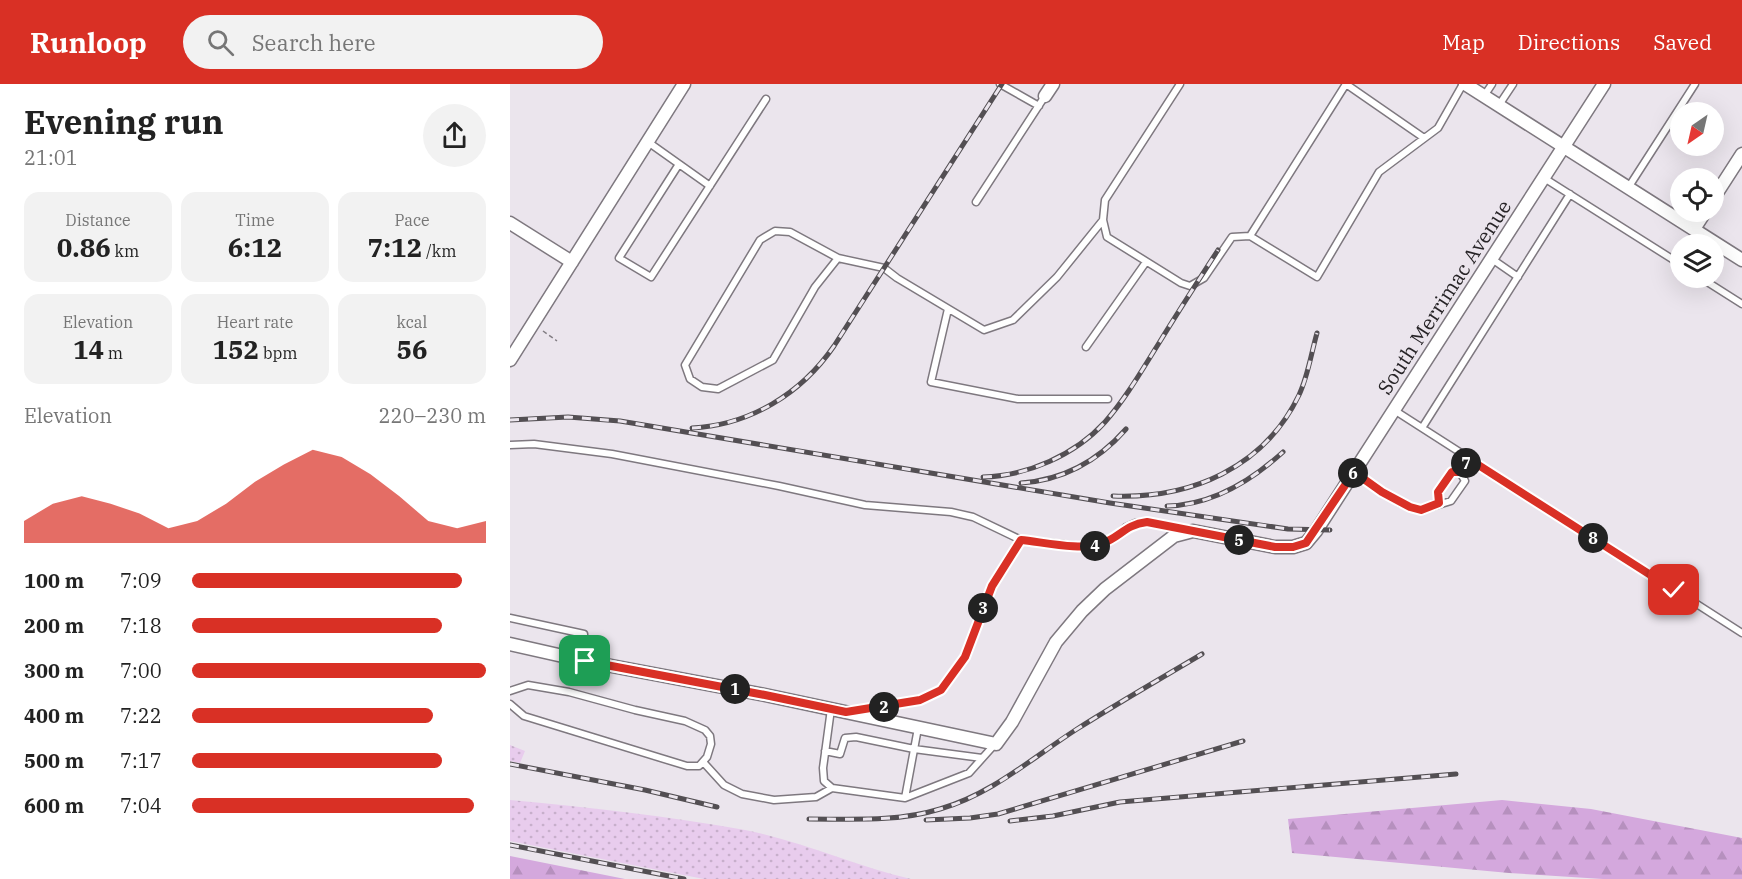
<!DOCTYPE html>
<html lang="en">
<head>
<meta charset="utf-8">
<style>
	:root { --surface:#fff; --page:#f2f2f2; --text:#222; --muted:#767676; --accent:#d93025 }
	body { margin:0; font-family:"IBM Plex Serif",serif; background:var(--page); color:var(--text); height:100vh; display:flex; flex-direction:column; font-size:22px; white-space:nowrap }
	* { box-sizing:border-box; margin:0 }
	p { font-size:20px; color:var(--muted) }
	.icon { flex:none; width:33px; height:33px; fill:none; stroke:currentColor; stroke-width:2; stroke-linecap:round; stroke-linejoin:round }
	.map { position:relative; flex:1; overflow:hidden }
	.details { display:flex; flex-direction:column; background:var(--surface); width:510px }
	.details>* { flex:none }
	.needle { width:39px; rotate:214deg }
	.buttons { position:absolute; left:1160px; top:18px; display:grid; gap:12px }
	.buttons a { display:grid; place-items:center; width:54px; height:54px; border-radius:50%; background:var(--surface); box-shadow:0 6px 24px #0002; font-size:30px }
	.pin { position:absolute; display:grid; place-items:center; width:51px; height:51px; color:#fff; margin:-26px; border-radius:12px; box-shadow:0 3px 9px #0006 }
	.km { position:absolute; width:30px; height:30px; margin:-15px; border-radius:50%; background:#222; color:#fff; font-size:16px; line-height:30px; text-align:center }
	.round { display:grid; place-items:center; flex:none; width:63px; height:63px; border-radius:32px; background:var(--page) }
	.overview { display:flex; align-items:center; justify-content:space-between; height:102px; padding:0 24px }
	h1 { font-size:33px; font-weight:700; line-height:45px }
	.metrics { display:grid; grid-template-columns:repeat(3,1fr); gap:9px; height:102px; padding:6px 24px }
	.metrics div { display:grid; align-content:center; border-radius:15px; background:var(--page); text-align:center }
	.metrics b { font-size:26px; font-weight:700 }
	.metrics small { font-size:16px; font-weight:400 }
	.metrics p { font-size:16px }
	.chart { height:168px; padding:12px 24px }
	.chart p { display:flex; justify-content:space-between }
	.chart svg { width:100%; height:108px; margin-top:6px; fill:var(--accent); opacity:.7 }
	ul { padding:0 24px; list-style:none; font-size:20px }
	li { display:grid; grid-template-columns:96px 72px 1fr; align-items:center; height:45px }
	li i { height:15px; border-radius:8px; background:var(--accent) }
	header { display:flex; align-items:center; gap:36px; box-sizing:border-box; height:84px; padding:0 30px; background:var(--accent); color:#fff }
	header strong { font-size:28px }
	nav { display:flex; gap:33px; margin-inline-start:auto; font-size:21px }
	.search { width:420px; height:54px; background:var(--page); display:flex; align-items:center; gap:15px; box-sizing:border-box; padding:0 21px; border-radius:33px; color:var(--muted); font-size:22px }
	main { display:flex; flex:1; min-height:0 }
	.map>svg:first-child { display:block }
</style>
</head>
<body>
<header>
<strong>Runloop</strong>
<div class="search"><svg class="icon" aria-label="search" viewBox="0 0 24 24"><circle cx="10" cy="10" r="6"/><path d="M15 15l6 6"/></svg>Search here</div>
<nav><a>Map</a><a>Directions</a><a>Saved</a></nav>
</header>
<main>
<section class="details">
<div class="overview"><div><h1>Evening run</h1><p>21:01</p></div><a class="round"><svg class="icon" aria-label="share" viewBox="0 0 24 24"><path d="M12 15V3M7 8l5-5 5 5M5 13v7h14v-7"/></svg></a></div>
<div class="metrics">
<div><p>Distance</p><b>0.86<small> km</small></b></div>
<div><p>Time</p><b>6:12</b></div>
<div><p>Pace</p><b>7:12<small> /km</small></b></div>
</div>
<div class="metrics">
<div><p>Elevation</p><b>14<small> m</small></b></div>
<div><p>Heart rate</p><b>152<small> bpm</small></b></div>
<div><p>kcal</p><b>56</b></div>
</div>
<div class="chart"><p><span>Elevation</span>220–230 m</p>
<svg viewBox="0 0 160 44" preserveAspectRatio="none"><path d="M0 44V35L10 28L20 25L30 28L40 32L50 38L60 35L70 28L80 19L90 12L100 6L110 9L120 16L130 25L140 35L150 38L160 35V44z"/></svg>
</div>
<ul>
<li><b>100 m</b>7:09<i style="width:92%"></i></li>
<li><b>200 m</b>7:18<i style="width:85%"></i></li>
<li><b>300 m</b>7:00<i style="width:100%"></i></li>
<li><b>400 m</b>7:22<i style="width:82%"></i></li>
<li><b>500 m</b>7:17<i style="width:85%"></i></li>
<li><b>600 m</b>7:04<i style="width:96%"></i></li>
</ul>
</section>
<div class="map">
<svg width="1232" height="795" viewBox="0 0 1232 795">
	<defs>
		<pattern id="grass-dots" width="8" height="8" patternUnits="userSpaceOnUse" patternTransform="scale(1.5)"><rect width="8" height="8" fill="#e8cced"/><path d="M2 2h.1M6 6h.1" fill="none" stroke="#c7afcb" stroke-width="1.8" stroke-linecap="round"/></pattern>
		<pattern id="forest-firs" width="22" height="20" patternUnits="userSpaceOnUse" patternTransform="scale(1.5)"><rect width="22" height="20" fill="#d4a8dd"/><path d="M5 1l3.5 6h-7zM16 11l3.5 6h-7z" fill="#b690be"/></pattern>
	</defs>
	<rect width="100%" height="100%" fill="#ebe5ed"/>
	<!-- grass -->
	<path fill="url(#grass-dots)" d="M0,661L15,667L10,679L0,677Z
		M0,716C78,723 158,732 235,746C291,757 345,782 401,795H194L0,757Z"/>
	<!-- forest -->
	<path fill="url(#forest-firs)" d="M992,716L1081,725L1232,754V795H1093L999,789L782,769L778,735Z
		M0,772L115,795H0Z"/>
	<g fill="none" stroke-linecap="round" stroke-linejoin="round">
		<defs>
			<path id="lane" d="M490,0L529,22
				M670,0L595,116L593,136L597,153L671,199L680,202L694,194L722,153L740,152
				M974,12L982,0
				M989,21L1003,0
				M914,54L836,0L740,152L807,193L869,88L928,44L953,0
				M138,58L200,102
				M169,80L109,174L141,193L256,15
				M1034,94L1170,180
				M1118,104L1185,0
				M466,118L535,12
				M328,174L305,203L263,276L208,305L192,303L180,295L175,281L250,156L265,147L280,148L328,174L374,184L387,194L474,246L503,236L547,193L593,136
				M982,175L1008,193
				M1191,194L1232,220
				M438,225L421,298L508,315H598
				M576,263L636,178
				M884,326L1232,549
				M912,344L1060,110
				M0,361L24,360L102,370L269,402L355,421L441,428L463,433L511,456L580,463L603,455L616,443L625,439L637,438L676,445
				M844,389L890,419L911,426L941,417L955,397L950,388
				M929,419L928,408L942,388H950
				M0,534L74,550L75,577
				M0,607L18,601L59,608L125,626L175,637L195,646L200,652L201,660L197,673L189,682H177L14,632L0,620
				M321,625L313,684L314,697L322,704L395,714L408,644
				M345,627L410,616L431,606L455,573L482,502L511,456
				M315,667L330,670L335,654L346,653L404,665L472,674
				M194,679L214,701L232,710L264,716L306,713L322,704
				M395,714L459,689L485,660"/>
			<path id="street" d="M955,0L1232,176
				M535,12L543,0
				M1203,115L1232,70
				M0,139L62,178
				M1184,145L1195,128
				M0,276L174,0
				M0,560L75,577L255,611L486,660L502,638L546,558L572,527L595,505L664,452L683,447L765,463H783L796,459L806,447L1094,0"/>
		</defs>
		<!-- lane casing -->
		<use href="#lane" stroke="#7e787f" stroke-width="9"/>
		<!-- street casing -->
		<use href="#street" stroke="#7e787f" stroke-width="15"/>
		<!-- path -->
		<path stroke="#827d83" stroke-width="1.5" stroke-dasharray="4.5 3" stroke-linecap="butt" d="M33,247L47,257"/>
		<!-- lane -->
		<use href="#lane" stroke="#fff" stroke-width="6"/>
		<!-- street -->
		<use href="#street" stroke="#fff" stroke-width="12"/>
		<defs>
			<path id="rail" d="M0,336L58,333L110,337L600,419L778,445L820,446
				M182,344C240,341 291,310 324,262L492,0
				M473,393C517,392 565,371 595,338C616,314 632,286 649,259C668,228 688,197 708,166
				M511,399C554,396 588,377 616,345
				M603,412C681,415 754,384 789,311C798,292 801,270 807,249
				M657,422C702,421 741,397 773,368
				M0,680L135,706L207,723
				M299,735C342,735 388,738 430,725C482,710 522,674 567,645C608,619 650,595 692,570
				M416,736L460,734L488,730L733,657
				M500,737L543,732L610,718L946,690
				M0,761L174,795"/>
		</defs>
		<!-- rail casing -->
		<use href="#rail" stroke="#534f53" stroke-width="5"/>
		<!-- rail -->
		<use href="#rail" stroke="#ebe5ed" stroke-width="3" stroke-dasharray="9" stroke-linecap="butt"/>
	</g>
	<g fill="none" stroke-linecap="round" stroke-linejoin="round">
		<defs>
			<path id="route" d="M75,577L255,611L336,628L410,616L431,606L455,573L482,502L511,456C532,458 573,467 591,460C611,453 614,441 637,438L765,463H783L796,459L844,388L872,408L900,423L911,426L929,419L928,408L942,388H950L959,375L1164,506"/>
		</defs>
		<!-- route casing -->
		<use href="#route" stroke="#fff" stroke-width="12"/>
		<!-- route -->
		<use href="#route" stroke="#d93025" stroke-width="8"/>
	</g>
	<g text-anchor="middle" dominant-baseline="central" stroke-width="4.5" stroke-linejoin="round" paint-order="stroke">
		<!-- street labels -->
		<g font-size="20" fill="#272427" stroke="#ebe5ed">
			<text transform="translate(934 213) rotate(-57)">South Merrimac Avenue</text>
		</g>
	</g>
</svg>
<div class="buttons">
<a><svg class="needle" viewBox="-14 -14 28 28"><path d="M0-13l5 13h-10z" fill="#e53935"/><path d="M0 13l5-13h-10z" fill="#767676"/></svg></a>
<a><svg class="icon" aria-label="locate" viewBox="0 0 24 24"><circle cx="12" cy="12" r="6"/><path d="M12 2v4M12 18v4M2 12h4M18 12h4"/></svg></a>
<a><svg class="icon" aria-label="layers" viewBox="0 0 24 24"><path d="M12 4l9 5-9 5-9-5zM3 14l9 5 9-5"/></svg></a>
</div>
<div class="pin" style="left:75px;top:577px;background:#1e9e55"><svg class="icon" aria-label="arrive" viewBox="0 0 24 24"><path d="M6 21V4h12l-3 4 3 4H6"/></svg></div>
<div class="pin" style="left:1164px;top:506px;background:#d93025"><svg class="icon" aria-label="check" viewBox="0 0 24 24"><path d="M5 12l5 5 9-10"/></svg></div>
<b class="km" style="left:225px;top:605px">1</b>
<b class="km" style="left:374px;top:623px">2</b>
<b class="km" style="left:473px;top:524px">3</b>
<b class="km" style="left:585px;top:462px">4</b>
<b class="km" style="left:729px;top:456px">5</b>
<b class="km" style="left:843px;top:389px">6</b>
<b class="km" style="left:956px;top:379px">7</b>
<b class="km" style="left:1083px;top:454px">8</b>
</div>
</main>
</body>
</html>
